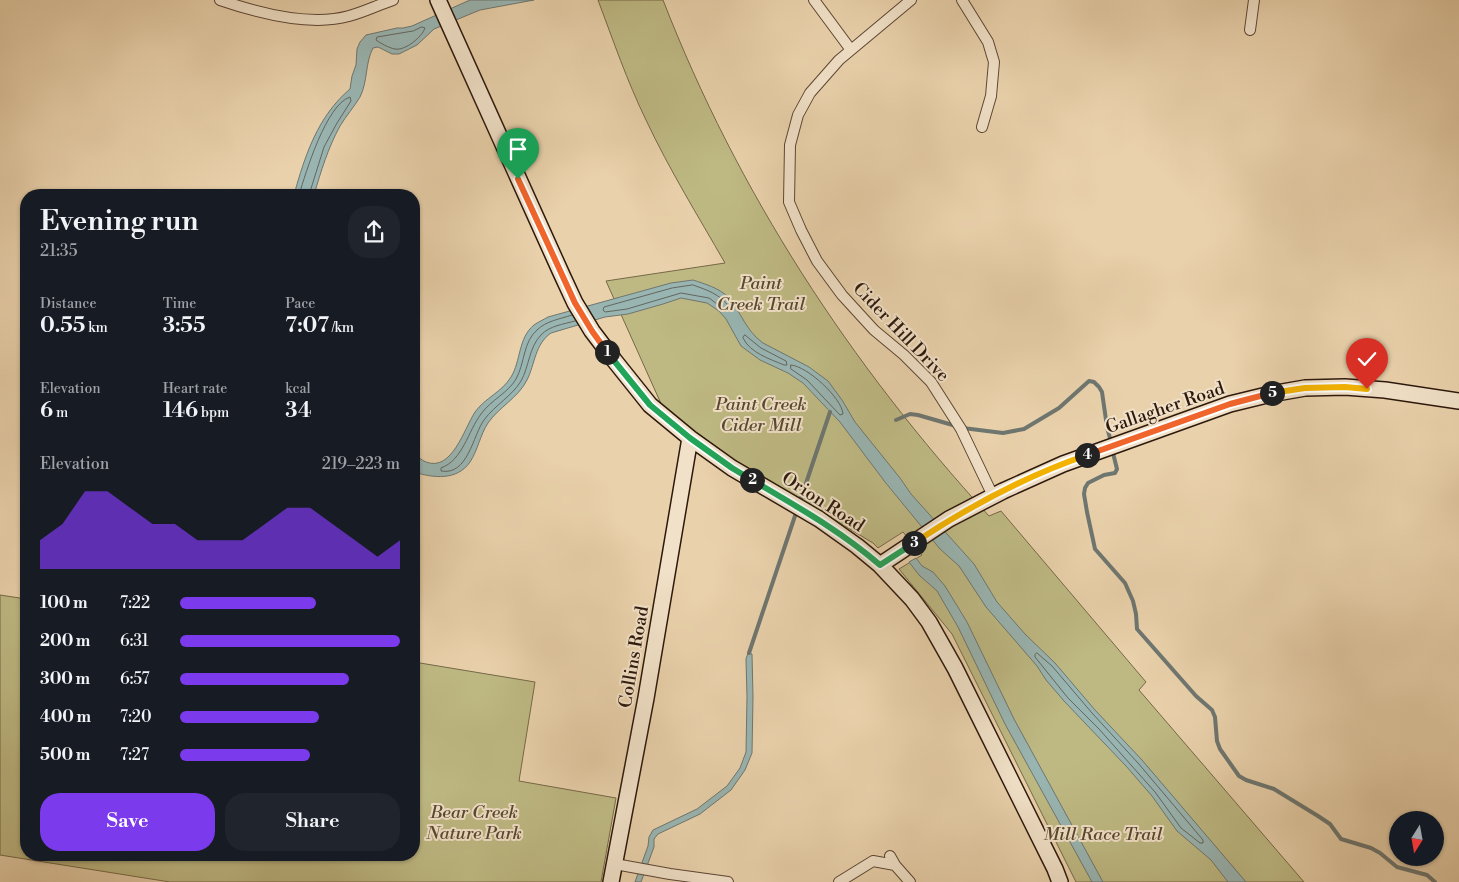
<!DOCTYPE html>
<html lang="en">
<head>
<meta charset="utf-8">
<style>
	:root { --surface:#171b24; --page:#20242c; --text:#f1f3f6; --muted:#9ea1a6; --accent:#7c3aed }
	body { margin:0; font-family:"Libre Bodoni",serif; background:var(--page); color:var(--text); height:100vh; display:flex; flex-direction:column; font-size:19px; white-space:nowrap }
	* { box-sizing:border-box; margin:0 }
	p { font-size:16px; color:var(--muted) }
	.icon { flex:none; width:28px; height:28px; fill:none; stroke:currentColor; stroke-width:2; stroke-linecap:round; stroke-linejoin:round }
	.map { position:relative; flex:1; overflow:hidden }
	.details { position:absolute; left:20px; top:189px; width:400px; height:672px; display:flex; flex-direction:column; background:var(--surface); border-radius:20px; box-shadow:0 1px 4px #0004 }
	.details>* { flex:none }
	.needle { width:32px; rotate:191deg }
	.buttons { position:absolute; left:1389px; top:811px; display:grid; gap:10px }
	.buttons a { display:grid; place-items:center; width:55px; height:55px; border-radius:50%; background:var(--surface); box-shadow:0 1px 4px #0004; font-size:25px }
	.pin { position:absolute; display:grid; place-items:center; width:42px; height:42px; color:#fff; margin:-51px -21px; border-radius:50% 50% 50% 0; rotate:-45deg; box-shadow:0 0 5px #0007 }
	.pin .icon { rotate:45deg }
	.km { position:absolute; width:25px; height:25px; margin:-12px; border-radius:50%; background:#222; color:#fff; font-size:14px; line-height:25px; text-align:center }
	.round { display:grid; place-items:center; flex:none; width:52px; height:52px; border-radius:20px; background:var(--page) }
	.overview { display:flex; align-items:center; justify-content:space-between; height:85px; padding:0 20px }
	h1 { font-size:28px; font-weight:600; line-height:38px }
	.stats { display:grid; grid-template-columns:repeat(3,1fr); gap:8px; height:85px; padding:5px 20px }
	.stats div { display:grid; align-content:center }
	.stats b { font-size:21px; font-weight:600 }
	.stats small { font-size:14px; font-weight:400 }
	.stats p { font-size:14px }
	.chart { height:140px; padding:10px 20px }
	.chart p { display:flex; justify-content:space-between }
	.chart svg { width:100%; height:90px; margin-top:5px; fill:var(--accent); opacity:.7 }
	.action { display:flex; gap:10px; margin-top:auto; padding:10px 20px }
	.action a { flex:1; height:58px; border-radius:20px; background:var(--accent); color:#fff; font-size:20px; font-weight:600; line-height:58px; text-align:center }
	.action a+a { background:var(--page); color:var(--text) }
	ul { padding:0 20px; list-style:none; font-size:16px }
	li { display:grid; grid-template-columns:80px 60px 1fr; align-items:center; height:38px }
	li i { height:12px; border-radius:6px; background:var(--accent) }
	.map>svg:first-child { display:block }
</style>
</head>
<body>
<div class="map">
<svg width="1459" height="882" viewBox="0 0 1459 882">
	<rect width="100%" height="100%" fill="#e9d1ab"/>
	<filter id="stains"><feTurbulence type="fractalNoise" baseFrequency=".004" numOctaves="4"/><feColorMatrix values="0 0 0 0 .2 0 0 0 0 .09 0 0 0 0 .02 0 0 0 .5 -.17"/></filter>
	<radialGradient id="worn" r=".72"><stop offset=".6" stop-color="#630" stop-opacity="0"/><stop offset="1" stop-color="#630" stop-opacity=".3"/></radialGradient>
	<!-- green -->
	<path fill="#beb983" stroke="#766848" d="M598,0H663C738,193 850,364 989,516L1001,511L1146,682L1139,690L1304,882H1076L952,634L899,569L922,555L903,532L878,548L873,543L733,459L663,408L606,281L725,263C698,216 669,169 646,120C627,81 613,40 598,0Z
		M0,595L26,599V855H414V662L535,682L519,781L616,798L601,882H170L0,855Z"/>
	<!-- water -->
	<path fill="#99b5b2" stroke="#6e7670" d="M470,0H534L480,10L434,29L417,45L399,54H392L378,47L373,48C365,63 368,81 360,97C354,107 346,116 340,126C328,148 321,171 314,195H294C305,155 318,116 350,89L352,76L356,65L357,49L360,42L366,35L397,28H403L412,26Z
		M693,280C705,284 719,288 728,297C742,313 745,330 763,343L809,367L828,381L842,400L855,422L900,478L911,494L974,564L997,602L1025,634L1055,663L1095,710L1142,760L1246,882H1228L1211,860L1177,831L1152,796L1126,766L1064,701L1046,680L1037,666L986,607L959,566L940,549L885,482L840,422L803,383L788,373L760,360L741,346L726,319L719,311L707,303L681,298L663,304L628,314L605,317L551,333C535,344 535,364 527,380C518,398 499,407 488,423C480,435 478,450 470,462C457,481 433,478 414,472V453C417,456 421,460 426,462C452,472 464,429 475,412C485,398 502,392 511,377C521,361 518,338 534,325C538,322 543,320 548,317L671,283Z
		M916,558L922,566L933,572L945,586L967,622L1014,719L1103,882H1092L1005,724L958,627L937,591L919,575L909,562Z
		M748,653L752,654L753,697L752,753L745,770L731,790L700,814L658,834L654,839V847L641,882H635L648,846L649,837L653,830L697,809L727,786L740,768L746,752L747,697L746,659Z"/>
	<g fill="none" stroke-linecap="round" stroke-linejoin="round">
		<!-- shore -->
		<path stroke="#63665f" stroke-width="1" d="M422,27L425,28C422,37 405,51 395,49C389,48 380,43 376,40L377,37L413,31Z
			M299,195C306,172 326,105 350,97L351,101L337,123L324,147L309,195
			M693,285C707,290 720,294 729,307V309L725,310L709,298L681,293L627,309L605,312L603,310L604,307L672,288Z
			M572,315C560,319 546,321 537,330C523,342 525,363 516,379C508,393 491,400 481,414C468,431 463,460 441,468V471C468,476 473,435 484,420C495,405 512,396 521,381C529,367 529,347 541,335C549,326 564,324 575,321
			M745,335L761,348L786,361L787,365H784C770,359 750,353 743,338Z
			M791,365C807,366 842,398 843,414L840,415L807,380L791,369Z
			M1037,653L1052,666L1092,713L1138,763L1203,840V843H1200L1181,828L1155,792L1099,729L1068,698L1035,657V655Z"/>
		<!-- stream -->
		<path stroke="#6e7670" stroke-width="4" d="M896,420L910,414L918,415L963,428L1003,433L1024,429L1059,408L1089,381L1094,382L1099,387L1102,392L1107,427L1111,442
			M1112,449L1117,469L1115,473L1104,475L1088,483L1085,488L1084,494L1087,512L1095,549L1125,583L1133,601L1136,614L1137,629L1196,696L1212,710L1215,717L1217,741L1220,749L1239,776L1246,780L1274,789L1318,816L1330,824L1341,839L1371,848L1380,853L1397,867L1427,875L1435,882
			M799,504L830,412
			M749,653L797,510"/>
		<defs>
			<path id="street" d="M220,0C258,13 310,27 349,16C364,12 378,5 393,0
				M814,0L851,50
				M911,0L839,60L810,93L798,115L790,145L789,202L801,230L817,261L842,295L874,330L904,355L931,382L961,429L993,496
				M962,0L988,42L994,62L991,96L982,127
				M1250,30L1254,0
				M890,856L895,865L910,882
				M615,864L670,874L728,882
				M839,882L873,861L895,865"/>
			<path id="secondary" d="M438,0L562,275L575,303L592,331L614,360L650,405L690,438L732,468L819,519L857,546L880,565L912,599L929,622L955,668L1055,869L1060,882
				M880,565L949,519L1003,491L1063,464L1230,404L1271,394L1305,388L1345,387L1385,390L1459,401
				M611,882L646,698L690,438"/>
		</defs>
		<!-- street casing -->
		<use href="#street" stroke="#5c4634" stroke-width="12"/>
		<!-- secondary casing -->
		<use href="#secondary" stroke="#2d180c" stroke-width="18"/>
		<!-- street -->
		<use href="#street" stroke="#f1e1c8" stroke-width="10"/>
		<!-- secondary -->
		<use href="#secondary" stroke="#f1e1c8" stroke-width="15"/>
	</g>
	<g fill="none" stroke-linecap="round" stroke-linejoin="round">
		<defs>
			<path id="split-1" d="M518,179L575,303L592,331L607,352"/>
			<path id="split-2" d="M607,352L650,405L690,438L732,468L752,480"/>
			<path id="split-3" d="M752,480C796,506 841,531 880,565L914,543"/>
			<path id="split-4" d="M914,543C968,507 1026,476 1087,455"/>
			<path id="split-5" d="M1087,455L1230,404L1272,393"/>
			<path id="split-6" d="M1272,393L1305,388L1345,387L1367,389"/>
		</defs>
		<!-- split-1 casing -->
		<use href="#split-1" stroke="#fff" stroke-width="10"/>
		<!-- split-2 casing -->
		<use href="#split-2" stroke="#fff" stroke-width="10"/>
		<!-- split-3 casing -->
		<use href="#split-3" stroke="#fff" stroke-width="10"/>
		<!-- split-4 casing -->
		<use href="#split-4" stroke="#fff" stroke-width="10"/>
		<!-- split-5 casing -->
		<use href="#split-5" stroke="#fff" stroke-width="10"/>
		<!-- split-6 casing -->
		<use href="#split-6" stroke="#fff" stroke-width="10"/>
		<!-- split-1 -->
		<use href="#split-1" stroke="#f0652b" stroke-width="6"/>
		<!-- split-2 -->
		<use href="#split-2" stroke="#22a559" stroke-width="6"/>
		<!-- split-3 -->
		<use href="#split-3" stroke="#22a559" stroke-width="6"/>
		<!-- split-4 -->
		<use href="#split-4" stroke="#f5b400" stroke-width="6"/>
		<!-- split-5 -->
		<use href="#split-5" stroke="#f0652b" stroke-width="6"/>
		<!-- split-6 -->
		<use href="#split-6" stroke="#f5b400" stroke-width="6"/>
	</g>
	<g text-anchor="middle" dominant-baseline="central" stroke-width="4" stroke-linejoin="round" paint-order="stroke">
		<!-- park labels -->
		<g font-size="18" font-style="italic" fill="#584830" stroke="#f1e1c8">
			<text x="761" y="283">Paint<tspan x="761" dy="21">Creek Trail</tspan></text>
			<text x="761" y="404">Paint Creek<tspan x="761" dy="21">Cider Mill</tspan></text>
			<text x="474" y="812">Bear Creek<tspan x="474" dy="21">Nature Park</tspan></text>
			<text x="1103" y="834">Mill Race Trail</text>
		</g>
		<!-- street labels -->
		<g font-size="18" fill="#2d180c" stroke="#f1e1c8">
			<text transform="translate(901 332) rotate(46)">Cider Hill Drive</text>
			<text transform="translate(1165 408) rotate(-19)">Gallagher Road</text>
			<text transform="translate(823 502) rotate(33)">Orion Road</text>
			<text transform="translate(634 657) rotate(-80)">Collins Road</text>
		</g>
	</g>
	<rect width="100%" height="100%" filter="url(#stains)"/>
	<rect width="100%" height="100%" fill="url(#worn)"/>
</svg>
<div class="buttons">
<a><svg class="needle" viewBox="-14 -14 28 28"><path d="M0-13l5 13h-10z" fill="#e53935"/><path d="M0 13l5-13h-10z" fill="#9ea1a6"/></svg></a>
</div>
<div class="pin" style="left:518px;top:179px;background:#1e9e55"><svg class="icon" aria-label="arrive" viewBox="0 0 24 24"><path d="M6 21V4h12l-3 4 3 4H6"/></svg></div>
<div class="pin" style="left:1367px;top:389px;background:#d93025"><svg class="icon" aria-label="check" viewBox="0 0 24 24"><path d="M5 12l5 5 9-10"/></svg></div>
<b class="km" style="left:607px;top:352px">1</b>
<b class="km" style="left:752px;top:480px">2</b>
<b class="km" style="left:914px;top:543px">3</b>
<b class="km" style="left:1087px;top:455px">4</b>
<b class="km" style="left:1272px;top:393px">5</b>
<section class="details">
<div class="overview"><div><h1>Evening run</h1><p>21:35</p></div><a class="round"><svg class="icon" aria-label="share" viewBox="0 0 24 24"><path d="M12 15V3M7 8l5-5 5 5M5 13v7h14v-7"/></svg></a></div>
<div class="stats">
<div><p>Distance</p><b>0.55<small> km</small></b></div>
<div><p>Time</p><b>3:55</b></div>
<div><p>Pace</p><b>7:07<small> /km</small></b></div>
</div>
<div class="stats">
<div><p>Elevation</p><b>6<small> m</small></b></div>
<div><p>Heart rate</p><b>146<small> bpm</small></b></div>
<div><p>kcal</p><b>34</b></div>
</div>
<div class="chart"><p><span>Elevation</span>219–223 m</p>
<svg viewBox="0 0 160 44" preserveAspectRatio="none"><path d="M0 44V30L10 22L20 6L30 6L40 14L50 22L60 22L70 30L80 30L90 30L100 22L110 14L120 14L130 22L140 30L150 38L160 30V44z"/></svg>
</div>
<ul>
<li><b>100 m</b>7:22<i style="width:62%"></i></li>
<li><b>200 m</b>6:31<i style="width:100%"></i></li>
<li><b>300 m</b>6:57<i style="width:77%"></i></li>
<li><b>400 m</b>7:20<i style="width:63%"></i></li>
<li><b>500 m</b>7:27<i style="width:59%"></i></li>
</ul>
<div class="action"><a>Save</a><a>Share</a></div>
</section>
</div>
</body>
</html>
